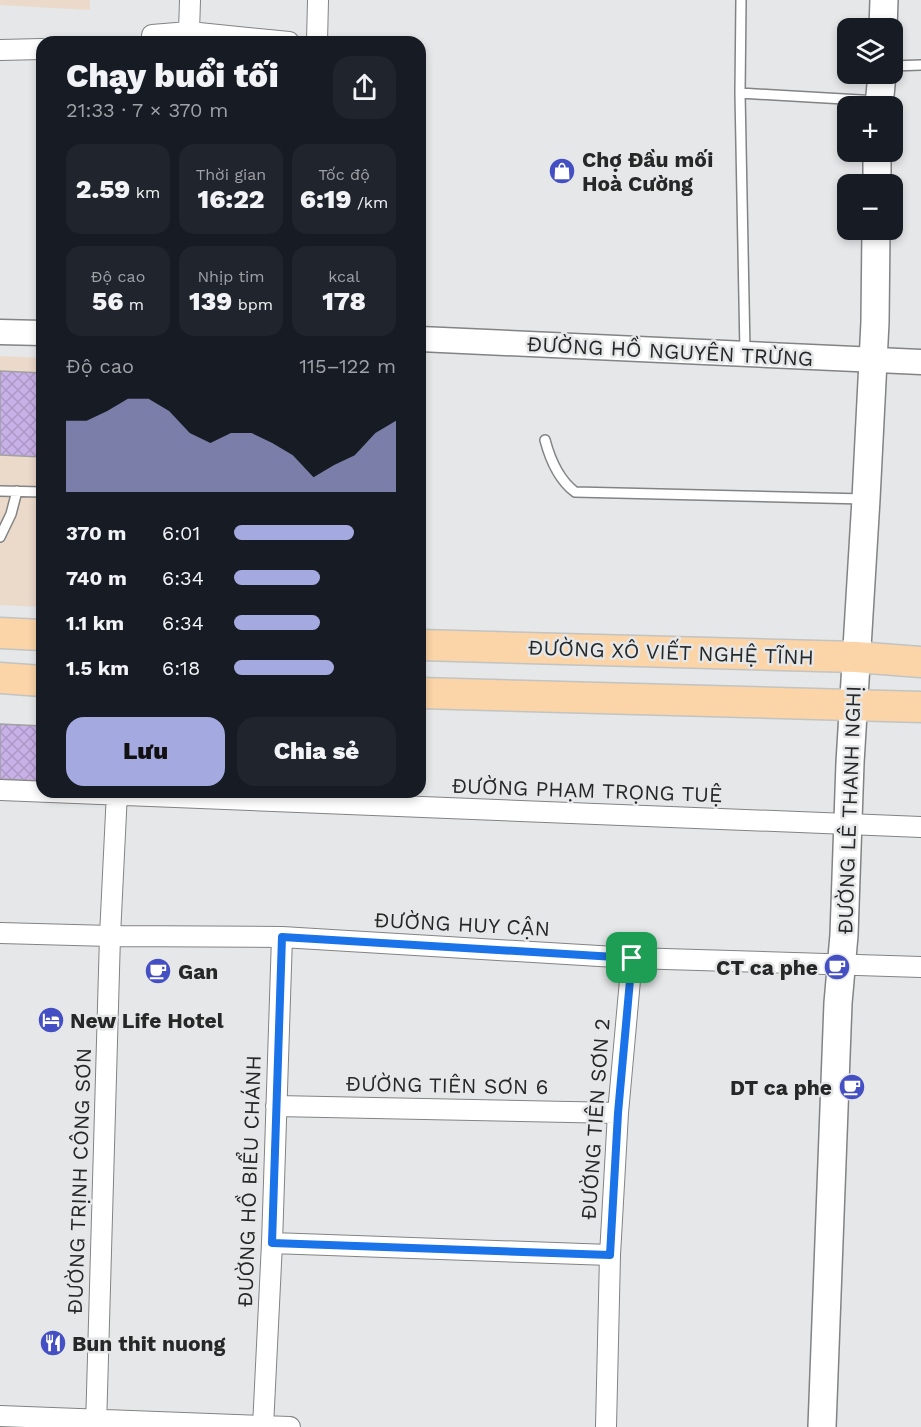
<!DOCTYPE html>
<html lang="vi">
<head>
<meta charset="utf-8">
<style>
	:root { --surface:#171b24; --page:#20242c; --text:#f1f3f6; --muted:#9ea1a6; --accent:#a4a9e0 }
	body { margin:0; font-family:"Work Sans",sans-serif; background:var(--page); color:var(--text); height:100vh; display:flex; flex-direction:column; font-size:22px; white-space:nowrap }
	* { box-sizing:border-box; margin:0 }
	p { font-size:20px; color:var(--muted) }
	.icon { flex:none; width:33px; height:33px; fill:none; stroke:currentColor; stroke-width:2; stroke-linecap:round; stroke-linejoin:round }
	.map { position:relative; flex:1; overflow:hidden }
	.sheet { position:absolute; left:36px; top:36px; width:390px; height:762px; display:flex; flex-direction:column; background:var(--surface); border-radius:18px; box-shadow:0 3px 9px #0003 }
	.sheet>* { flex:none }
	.tools { position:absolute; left:837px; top:18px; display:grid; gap:12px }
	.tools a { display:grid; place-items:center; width:66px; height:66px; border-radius:12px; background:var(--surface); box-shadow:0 3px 9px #0003; font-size:30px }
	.pin { position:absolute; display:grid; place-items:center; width:51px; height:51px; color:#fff; margin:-26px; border-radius:12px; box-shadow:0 3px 9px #0006 }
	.round { display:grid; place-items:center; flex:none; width:63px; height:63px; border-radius:18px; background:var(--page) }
	.summary { display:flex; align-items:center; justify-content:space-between; height:102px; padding:0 30px }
	h1 { font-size:33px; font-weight:800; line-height:45px }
	.stats { display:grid; grid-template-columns:repeat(3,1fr); gap:9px; height:102px; padding:6px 30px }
	.stats div { display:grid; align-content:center; border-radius:15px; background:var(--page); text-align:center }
	.stats b { font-size:26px; font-weight:800 }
	.stats small { font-size:16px; font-weight:400 }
	.stats p { font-size:16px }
	.chart { height:168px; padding:12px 30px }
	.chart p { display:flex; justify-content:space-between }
	.chart svg { width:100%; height:108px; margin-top:6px; fill:var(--accent); opacity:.7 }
	.action { display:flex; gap:12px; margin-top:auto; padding:12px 30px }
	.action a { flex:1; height:69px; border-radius:18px; background:var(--accent); color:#111; font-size:24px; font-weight:800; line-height:69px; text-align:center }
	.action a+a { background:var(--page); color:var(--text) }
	ul { padding:0 30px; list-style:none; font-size:20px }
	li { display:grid; grid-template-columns:96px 72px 1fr; align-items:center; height:45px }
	li i { height:15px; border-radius:8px; background:var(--accent) }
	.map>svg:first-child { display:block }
</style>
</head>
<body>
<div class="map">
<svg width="921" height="1427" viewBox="0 0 921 1427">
	<defs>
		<pattern id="building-cross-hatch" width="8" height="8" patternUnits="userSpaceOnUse" patternTransform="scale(1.5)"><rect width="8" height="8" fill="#c8b1e7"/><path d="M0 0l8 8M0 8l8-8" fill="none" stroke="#ac98c6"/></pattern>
	</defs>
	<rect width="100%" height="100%" fill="#e6e7e8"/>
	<!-- education -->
	<path fill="#ebd9c9" d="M0,0H90V10L0,5Z
		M0,356L42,358V607L0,605Z"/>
	<!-- building -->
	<path fill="url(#building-cross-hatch)" stroke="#a1a0a2" stroke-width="1.5" d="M0,371L42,373V457L0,455Z
		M0,724L42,726V781L0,779Z"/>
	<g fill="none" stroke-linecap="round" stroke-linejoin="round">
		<defs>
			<path id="service" d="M741,0L740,93L878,101
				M892,66L921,65
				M740,93L745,352
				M545,440C550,459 558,479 575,492L864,499
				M0,491L42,492
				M0,537L11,514L17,491"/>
			<path id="minor" d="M189,32L190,0
				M152,42V35L189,32L289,42
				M317,42L318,0
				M0,50L42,49
				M0,790L921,827
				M0,933L110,936L282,937L632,958L921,967
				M276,1106L618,1113
				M272,1243L610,1255
				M0,1416L290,1427
				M96,1427L110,936L117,792
				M263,1427L272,1243L282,937
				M606,1427L610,1255L618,1113L632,958"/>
			<path id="tertiary" d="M0,332L42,333
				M420,339L921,362"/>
			<path id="secondary" d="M883,28L884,0
				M879,106L882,74
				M877,184V152
				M822,1427L838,1003L844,935L850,763L866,499L875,322L876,230"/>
			<path id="primary" d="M0,633L42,635
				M420,645L856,657L921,662
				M0,678L42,681
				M420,693L921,707"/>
		</defs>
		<!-- service casing -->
		<use href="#service" stroke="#828384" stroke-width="12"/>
		<!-- minor casing -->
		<use href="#minor" stroke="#828384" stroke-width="22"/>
		<!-- tertiary casing -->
		<use href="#tertiary" stroke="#828384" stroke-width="27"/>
		<!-- secondary casing -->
		<use href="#secondary" stroke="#828384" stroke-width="30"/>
		<!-- primary casing -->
		<use href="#primary" stroke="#c2c3c3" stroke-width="33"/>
		<!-- service -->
		<use href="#service" stroke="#fff" stroke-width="9"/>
		<!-- minor -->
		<use href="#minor" stroke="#fff" stroke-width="20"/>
		<!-- tertiary -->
		<use href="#tertiary" stroke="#fff" stroke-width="24"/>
		<!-- secondary -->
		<use href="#secondary" stroke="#fff" stroke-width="27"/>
		<!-- primary -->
		<use href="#primary" stroke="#fbd4a7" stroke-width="30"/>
	</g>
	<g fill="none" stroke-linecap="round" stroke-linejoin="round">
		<defs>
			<path id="route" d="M282,937L632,958L618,1113L610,1255L272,1243Z"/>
		</defs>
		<!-- route casing -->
		<use href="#route" stroke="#fff" stroke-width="12"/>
		<!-- route -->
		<use href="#route" stroke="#1a73e8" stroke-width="8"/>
	</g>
	<!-- icons -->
	<defs>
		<symbol id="shop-disc" viewBox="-11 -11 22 22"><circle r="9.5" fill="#454fc4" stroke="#e6e7e8"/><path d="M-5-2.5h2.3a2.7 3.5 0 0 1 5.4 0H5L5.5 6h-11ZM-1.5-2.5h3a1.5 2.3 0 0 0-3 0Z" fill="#fff"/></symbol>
		<symbol id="cafe-disc" viewBox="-11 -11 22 22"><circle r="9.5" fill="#454fc4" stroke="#e6e7e8"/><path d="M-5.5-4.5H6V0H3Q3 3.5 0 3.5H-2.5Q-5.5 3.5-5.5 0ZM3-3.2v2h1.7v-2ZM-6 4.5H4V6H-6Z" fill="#fff"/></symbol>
		<symbol id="hotel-disc" viewBox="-11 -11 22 22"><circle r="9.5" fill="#454fc4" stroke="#e6e7e8"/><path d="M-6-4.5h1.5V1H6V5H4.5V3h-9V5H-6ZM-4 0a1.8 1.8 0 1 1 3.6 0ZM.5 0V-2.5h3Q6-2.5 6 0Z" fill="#fff"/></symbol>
		<symbol id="restaurant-disc" viewBox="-11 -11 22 22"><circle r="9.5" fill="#454fc4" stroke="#e6e7e8"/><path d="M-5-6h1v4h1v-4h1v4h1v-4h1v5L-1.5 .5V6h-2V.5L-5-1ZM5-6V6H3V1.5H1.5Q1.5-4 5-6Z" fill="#fff"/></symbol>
	</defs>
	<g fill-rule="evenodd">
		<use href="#shop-disc" x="547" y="156" width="30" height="30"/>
		<use href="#cafe-disc" x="822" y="952" width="30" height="30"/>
		<use href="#cafe-disc" x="143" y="956" width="30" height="30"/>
		<use href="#hotel-disc" x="36" y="1005" width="30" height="30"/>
		<use href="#cafe-disc" x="837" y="1072" width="30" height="30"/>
		<use href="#restaurant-disc" x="38" y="1328" width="30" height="30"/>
	</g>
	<g text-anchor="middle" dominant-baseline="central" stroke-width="5" stroke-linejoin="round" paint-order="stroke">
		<!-- poi labels -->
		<g font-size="21" font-weight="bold" fill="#262727" stroke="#e6e7e8" text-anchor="start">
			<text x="582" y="159">Chợ Đầu mối<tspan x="582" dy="24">Hoà Cường</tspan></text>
			<text x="818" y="967" text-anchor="end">CT ca phe</text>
			<text x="178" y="971">Gan</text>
			<text x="70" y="1020">New Life Hotel</text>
			<text x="832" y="1087" text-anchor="end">DT ca phe</text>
			<text x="72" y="1343">Bun thit nuong</text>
		</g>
		<!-- street labels -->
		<g font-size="21" fill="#262727" stroke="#e6e7e8">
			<text transform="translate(670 351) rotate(3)">ĐƯỜNG HỒ NGUYÊN TRỪNG</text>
			<text transform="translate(671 652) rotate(2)">ĐƯỜNG XÔ VIẾT NGHỆ TĨNH</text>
			<text transform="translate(587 790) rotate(2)">ĐƯỜNG PHẠM TRỌNG TUỆ</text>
			<text transform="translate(849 810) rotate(-88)">ĐƯỜNG LÊ THANH NGHỊ</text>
			<text transform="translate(462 924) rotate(3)">ĐƯỜNG HUY CẬN</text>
			<text transform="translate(447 1085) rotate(1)">ĐƯỜNG TIÊN SƠN 6</text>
			<text transform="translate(595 1119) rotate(-86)">ĐƯỜNG TIÊN SƠN 2</text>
			<text transform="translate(79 1181) rotate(-88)">ĐƯỜNG TRỊNH CÔNG SƠN</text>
			<text transform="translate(249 1181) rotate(-88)">ĐƯỜNG HỒ BIỂU CHÁNH</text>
		</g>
	</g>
</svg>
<div class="tools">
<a><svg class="icon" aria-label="layers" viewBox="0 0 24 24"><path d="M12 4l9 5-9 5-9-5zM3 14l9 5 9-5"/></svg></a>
<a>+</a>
<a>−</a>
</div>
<div class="pin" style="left:632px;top:958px;background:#1e9e55"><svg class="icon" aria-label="arrive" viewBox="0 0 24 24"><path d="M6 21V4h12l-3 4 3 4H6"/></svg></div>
<section class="sheet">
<div class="summary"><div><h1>Chạy buổi tối</h1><p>21:33 · 7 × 370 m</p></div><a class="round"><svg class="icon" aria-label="share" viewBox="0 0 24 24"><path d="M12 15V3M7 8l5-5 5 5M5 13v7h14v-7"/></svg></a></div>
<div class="stats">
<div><b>2.59<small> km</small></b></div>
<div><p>Thời gian</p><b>16:22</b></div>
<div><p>Tốc độ</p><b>6:19<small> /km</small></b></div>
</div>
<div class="stats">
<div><p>Độ cao</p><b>56<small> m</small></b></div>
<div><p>Nhịp tim</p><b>139<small> bpm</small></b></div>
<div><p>kcal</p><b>178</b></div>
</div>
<div class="chart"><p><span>Độ cao</span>115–122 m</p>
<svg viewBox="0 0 160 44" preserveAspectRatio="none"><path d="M0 44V15L10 15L20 11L30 6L40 6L50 11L60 20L70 24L80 20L90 20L100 24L110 29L120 38L130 33L140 29L150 20L160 15V44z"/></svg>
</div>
<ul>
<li><b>370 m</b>6:01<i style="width:74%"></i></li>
<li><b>740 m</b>6:34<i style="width:53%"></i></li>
<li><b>1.1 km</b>6:34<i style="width:53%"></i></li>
<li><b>1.5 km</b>6:18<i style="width:62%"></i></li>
</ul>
<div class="action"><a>Lưu</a><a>Chia sẻ</a></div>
</section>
</div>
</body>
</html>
